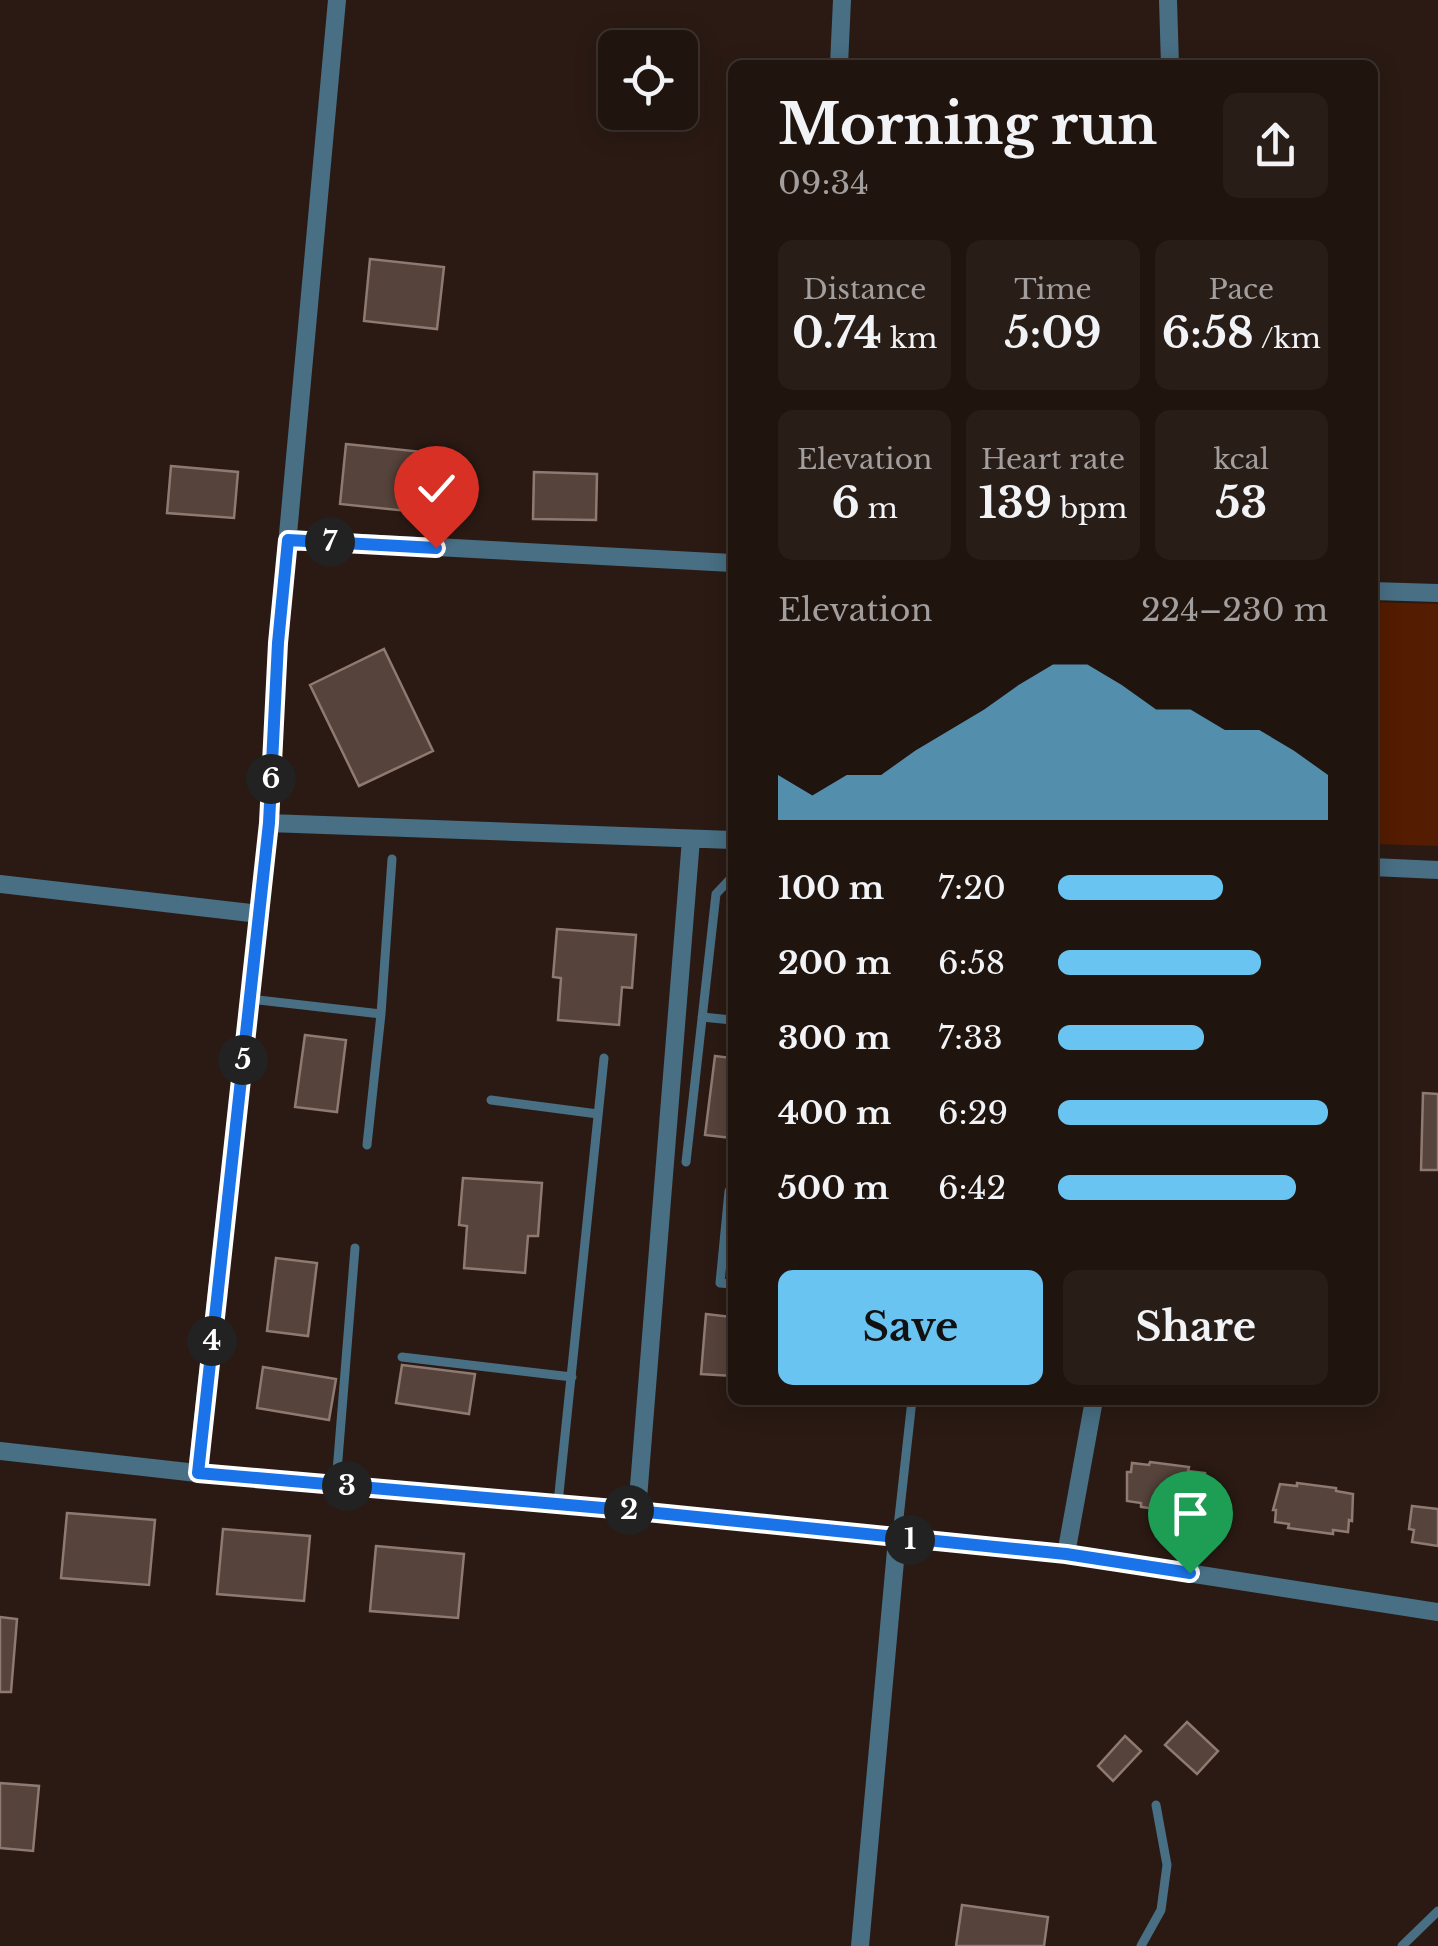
<!DOCTYPE html>
<html lang="en">
<head>
<meta charset="utf-8">
<style>
	:root { --surface:#20140e; --page:#281d17; --text:#f1f3f6; --muted:#a29e9e; --line:#3d332e; --accent:#69c4f1 }
	body { margin:0; font-family:"Libre Baskerville",serif; background:var(--page); color:var(--text); height:100vh; display:flex; flex-direction:column; font-size:38px; white-space:nowrap }
	* { box-sizing:border-box; margin:0 }
	p { font-size:32px; color:var(--muted) }
	.icon { flex:none; width:55px; height:55px; fill:none; stroke:currentColor; stroke-width:2; stroke-linecap:round; stroke-linejoin:round }
	.map { position:relative; flex:1; overflow:hidden }
	.details { position:absolute; left:728px; top:60px; width:650px; height:1345px; display:flex; flex-direction:column; background:var(--surface); border-radius:15px; box-shadow:0 5px 25px #0003,0 0 0 2px var(--line) }
	.details>* { flex:none }
	.fabs { position:absolute; left:598px; top:30px; display:grid; gap:20px }
	.fabs a { display:grid; place-items:center; width:100px; height:100px; border-radius:15px; background:var(--surface); box-shadow:0 5px 25px #0003,0 0 0 2px var(--line); font-size:50px }
	.pin { position:absolute; display:grid; place-items:center; width:85px; height:85px; color:#fff; margin:-102px -42px; border-radius:50% 50% 50% 0; rotate:-45deg; box-shadow:0 0 10px #0007 }
	.pin .icon { rotate:45deg }
	.km { position:absolute; width:50px; height:50px; margin:-25px; border-radius:50%; background:#222; color:#fff; font-size:28px; line-height:50px; text-align:center }
	.round { display:grid; place-items:center; flex:none; width:105px; height:105px; border-radius:15px; background:var(--page) }
	.head { display:flex; align-items:center; justify-content:space-between; height:170px; padding:0 50px }
	h1 { font-size:55px; font-weight:800; line-height:75px }
	.stats { display:grid; grid-template-columns:repeat(3,1fr); gap:15px; height:170px; padding:10px 50px }
	.stats div { display:grid; align-content:center; border-radius:15px; background:var(--page); text-align:center }
	.stats b { font-size:42px; font-weight:800 }
	.stats small { font-size:28px; font-weight:400 }
	.stats p { font-size:28px }
	.chart { height:280px; padding:20px 50px }
	.chart p { display:flex; justify-content:space-between }
	.chart svg { width:100%; height:180px; margin-top:10px; fill:var(--accent); opacity:.7 }
	.cta { display:flex; gap:20px; margin-top:auto; padding:20px 50px }
	.cta a { flex:1; height:115px; border-radius:15px; background:var(--accent); color:#111; font-size:40px; font-weight:800; line-height:115px; text-align:center }
	.cta a+a { background:var(--page); color:var(--text) }
	ul { padding:0 50px; list-style:none; font-size:32px }
	li { display:grid; grid-template-columns:160px 120px 1fr; align-items:center; height:75px }
	li i { height:25px; border-radius:12px; background:var(--accent) }
	.map>svg:first-child { display:block }
</style>
</head>
<body>
<div class="map">
<svg width="1438" height="1946" viewBox="0 0 1438 1946">
	<rect width="100%" height="100%" fill="#2a1a13"/>
	<!-- green -->
	<path fill="#541c00" d="M1373,602L1438,604V846L1373,844Z"/>
	<!-- building -->
	<path fill="#56433b" stroke="#8f7a71" stroke-width="2.5" d="M370,259L444,267L437,329L364,321Z
		M346,444L423,452L417,512L340,504Z
		M171,466L238,472L234,518L167,513Z
		M534,472L597,474L596,520L533,519Z
		M384,649L433,751L359,786L310,685Z
		M557,929L636,935L632,988L622,987L619,1025L558,1020L561,978L553,977Z
		M305,1035L346,1040L337,1112L295,1107Z
		M715,1056L732,1058V1138L705,1135Z
		M1423,1093L1438,1094V1170H1421Z
		M463,1178L542,1183L538,1236H528L525,1273L464,1268L467,1226L459,1225Z
		M276,1258L317,1263L308,1336L267,1331Z
		M706,1314L732,1317V1376L701,1374Z
		M402,1365L475,1374L469,1414L396,1403Z
		M263,1367L336,1379L329,1420L257,1408Z
		M1150,1462L1189,1467L1188,1471L1205,1473L1204,1482H1207L1200,1511L1185,1509V1513L1141,1507V1503L1127,1501V1472H1131L1132,1463L1149,1465Z
		M1297,1483L1336,1488V1491L1353,1494L1352,1521L1349,1520L1348,1532L1333,1530V1534L1288,1528L1289,1524L1275,1522L1276,1510H1273L1280,1484L1297,1486Z
		M1412,1506L1438,1509V1546L1412,1542L1414,1530L1409,1529Z
		M67,1513L155,1520L149,1585L61,1578Z
		M223,1529L310,1536L304,1601L217,1594Z
		M376,1546L464,1554L458,1618L370,1611Z
		M0,1617L17,1619L11,1692H0Z
		M1187,1722L1218,1751L1197,1774L1165,1745Z
		M1125,1736L1141,1751L1113,1781L1098,1766Z
		M0,1783L39,1786L33,1851L0,1848Z
		M962,1905L1048,1917L1044,1946H956Z"/>
	<g fill="none" stroke-linecap="round" stroke-linejoin="round">
		<!-- lane -->
		<path stroke="#486f84" stroke-width="9" d="M250,999L381,1014
			M702,1017L732,1020
			M491,1100L598,1114
			M367,1145L381,1014L392,859
			M686,1162L716,894L732,877
			M729,1191L720,1283L732,1284
			M402,1357L572,1377
			M336,1484L355,1248
			M558,1503L604,1058
			M897,1536L912,1400
			M1141,1946L1161,1910L1167,1865L1156,1805
			M1402,1946L1438,1911"/>
		<!-- street -->
		<path stroke="#486f84" stroke-width="18" d="M1168,0L1170,65
			M839,65L842,0
			M288,539L732,563
			M1372,591L1438,593
			M269,823L732,840
			M1372,867L1438,870
			M0,884L259,914
			M0,1451L197,1473L637,1511L1066,1554L1438,1612
			M197,1473L269,823L278,643L337,0
			M637,1511L691,839
			M1066,1554L1094,1400
			M860,1946L897,1539"/>
	</g>
	<g fill="none" stroke-linecap="round" stroke-linejoin="round">
		<defs>
			<path id="route" d="M436,548L288,540L278,643L269,823L198,1473L637,1511L1066,1554L1190,1573"/>
		</defs>
		<!-- route casing -->
		<use href="#route" stroke="#fff" stroke-width="20"/>
		<!-- route -->
		<use href="#route" stroke="#1a73e8" stroke-width="12"/>
	</g>
</svg>
<div class="fabs">
<a><svg class="icon" aria-label="locate" viewBox="0 0 24 24"><circle cx="12" cy="12" r="6"/><path d="M12 2v4M12 18v4M2 12h4M18 12h4"/></svg></a>
</div>
<div class="pin" style="left:1190px;top:1573px;background:#1e9e55"><svg class="icon" aria-label="arrive" viewBox="0 0 24 24"><path d="M6 21V4h12l-3 4 3 4H6"/></svg></div>
<div class="pin" style="left:436px;top:548px;background:#d93025"><svg class="icon" aria-label="check" viewBox="0 0 24 24"><path d="M5 12l5 5 9-10"/></svg></div>
<b class="km" style="left:910px;top:1540px">1</b>
<b class="km" style="left:629px;top:1510px">2</b>
<b class="km" style="left:347px;top:1486px">3</b>
<b class="km" style="left:212px;top:1341px">4</b>
<b class="km" style="left:243px;top:1060px">5</b>
<b class="km" style="left:271px;top:779px">6</b>
<b class="km" style="left:330px;top:542px">7</b>
<section class="details">
<div class="head"><div><h1>Morning run</h1><p>09:34</p></div><a class="round"><svg class="icon" aria-label="share" viewBox="0 0 24 24"><path d="M12 15V3M7 8l5-5 5 5M5 13v7h14v-7"/></svg></a></div>
<div class="stats">
<div><p>Distance</p><b>0.74<small> km</small></b></div>
<div><p>Time</p><b>5:09</b></div>
<div><p>Pace</p><b>6:58<small> /km</small></b></div>
</div>
<div class="stats">
<div><p>Elevation</p><b>6<small> m</small></b></div>
<div><p>Heart rate</p><b>139<small> bpm</small></b></div>
<div><p>kcal</p><b>53</b></div>
</div>
<div class="chart"><p><span>Elevation</span>224–230 m</p>
<svg viewBox="0 0 160 44" preserveAspectRatio="none"><path d="M0 44V33L10 38L20 33L30 33L40 27L50 22L60 17L70 11L80 6L90 6L100 11L110 17L120 17L130 22L140 22L150 27L160 33V44z"/></svg>
</div>
<ul>
<li><b>100 m</b>7:20<i style="width:61%"></i></li>
<li><b>200 m</b>6:58<i style="width:75%"></i></li>
<li><b>300 m</b>7:33<i style="width:54%"></i></li>
<li><b>400 m</b>6:29<i style="width:100%"></i></li>
<li><b>500 m</b>6:42<i style="width:88%"></i></li>
</ul>
<div class="cta"><a>Save</a><a>Share</a></div>
</section>
</div>
</body>
</html>
